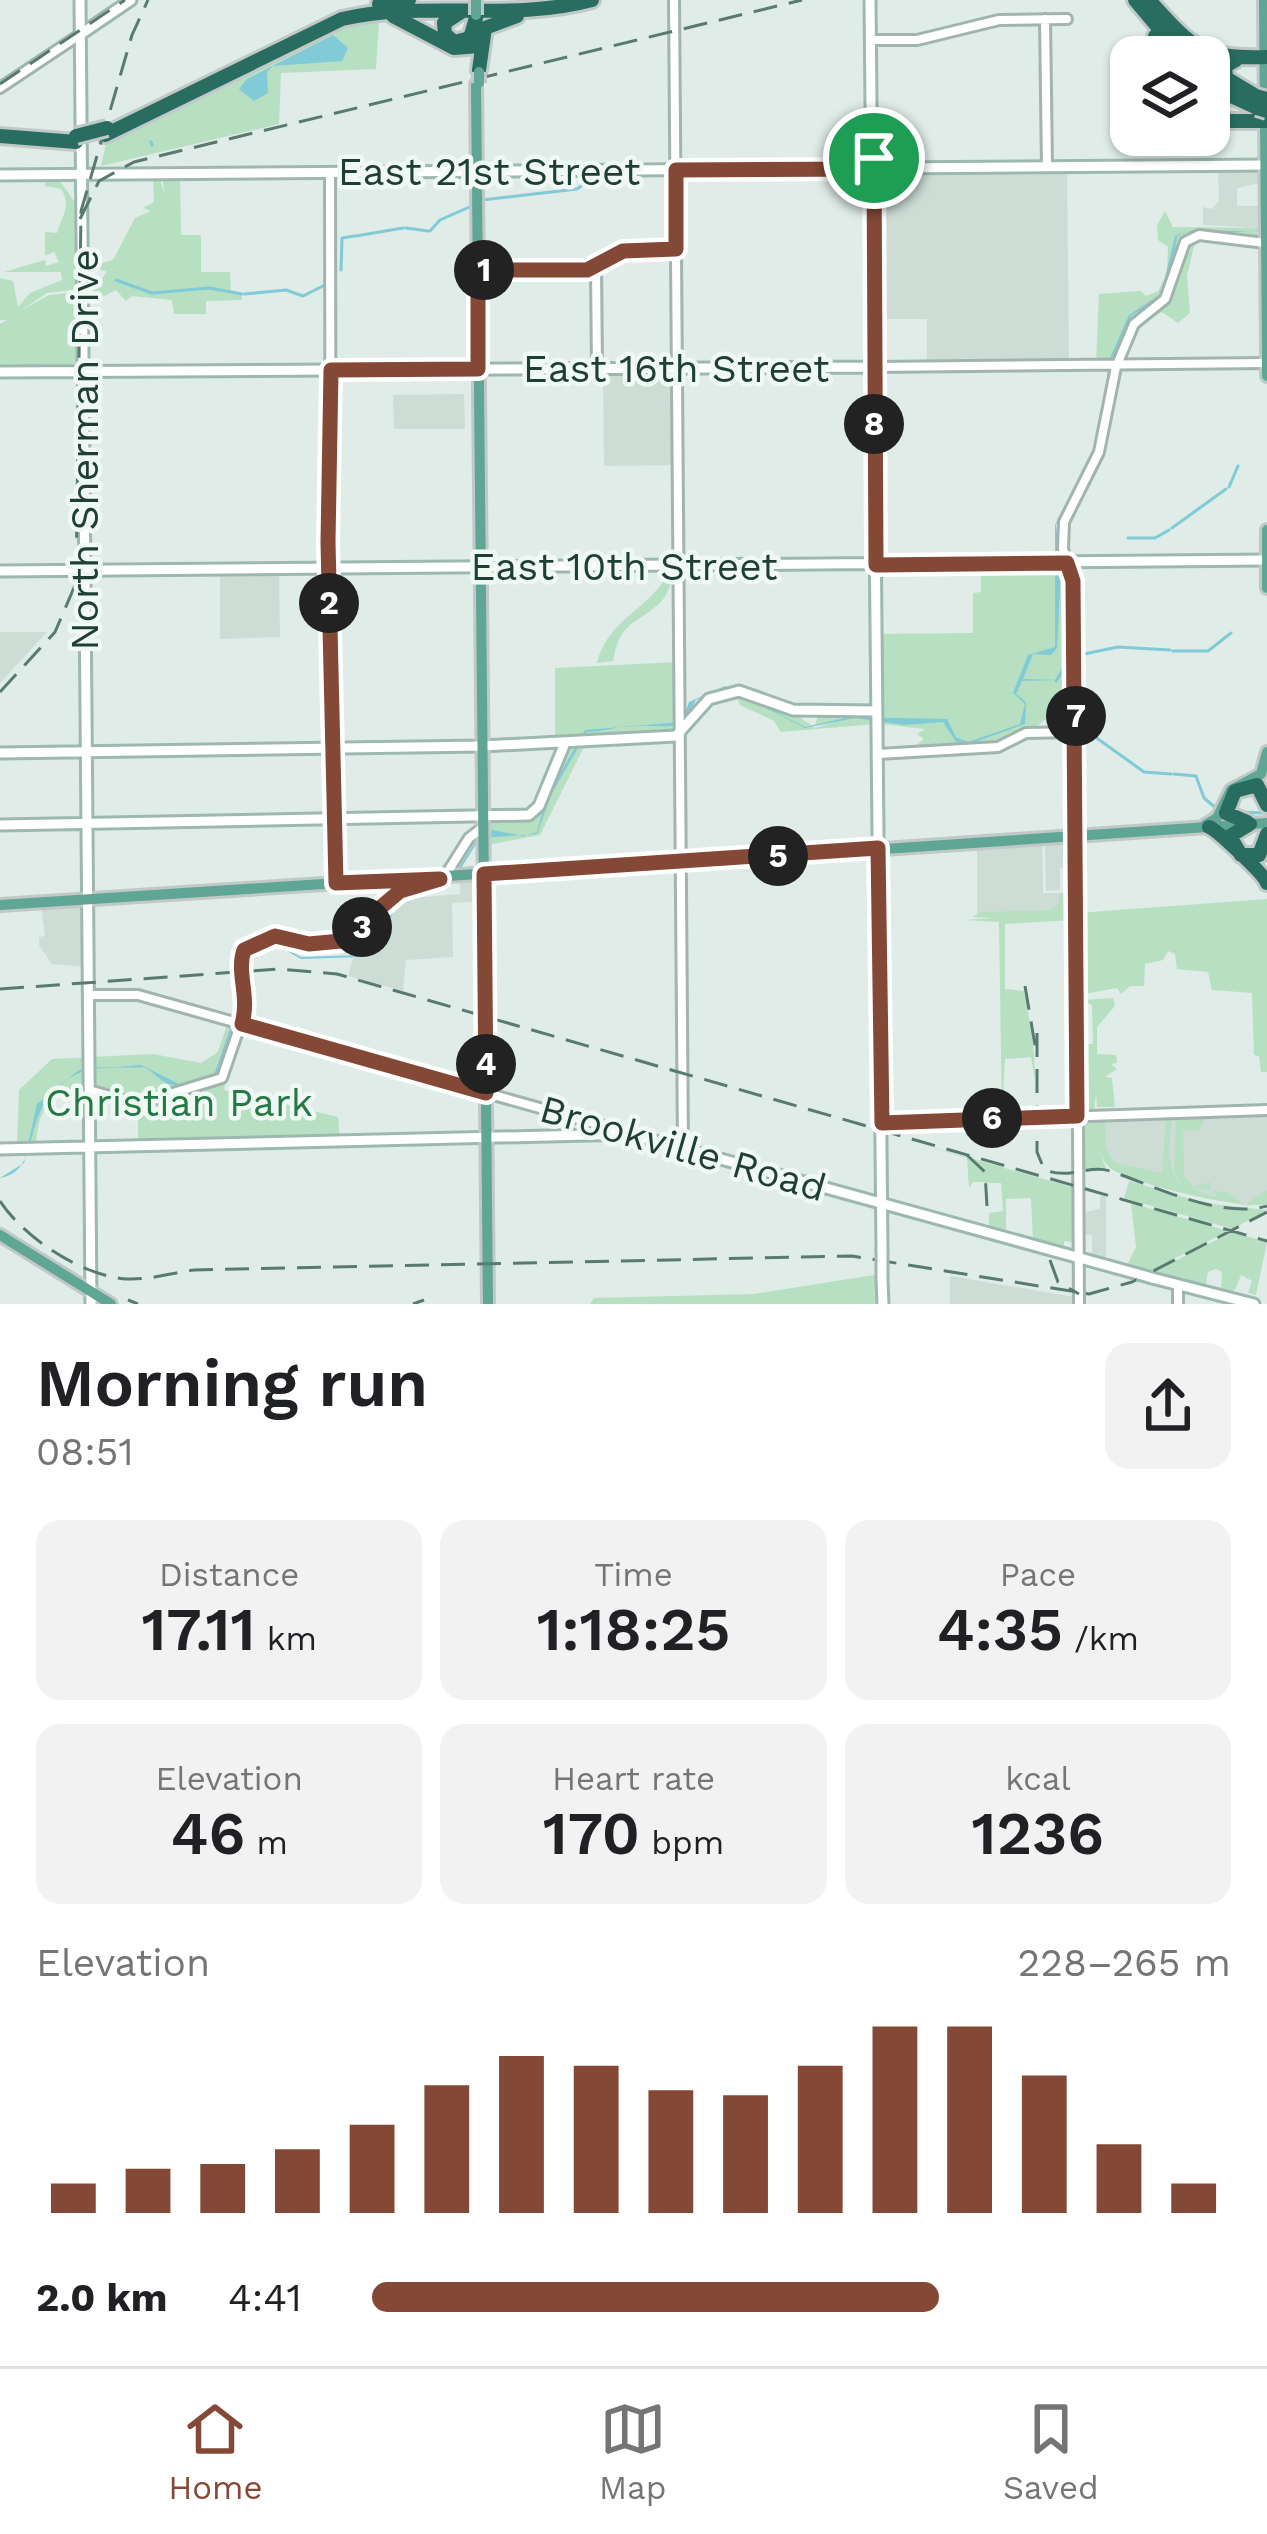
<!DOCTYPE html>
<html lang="en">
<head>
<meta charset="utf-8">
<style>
	:root { --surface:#fff; --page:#f2f2f2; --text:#202124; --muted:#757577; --line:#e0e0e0; --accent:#844836 }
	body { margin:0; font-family:"Work Sans",sans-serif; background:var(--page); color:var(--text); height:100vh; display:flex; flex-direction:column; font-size:45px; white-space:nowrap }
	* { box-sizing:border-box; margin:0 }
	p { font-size:39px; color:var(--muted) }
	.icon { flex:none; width:66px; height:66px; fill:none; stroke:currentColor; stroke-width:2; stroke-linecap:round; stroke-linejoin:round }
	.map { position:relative; height:1304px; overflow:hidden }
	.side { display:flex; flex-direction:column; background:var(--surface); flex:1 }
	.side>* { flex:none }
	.controls { position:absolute; left:1110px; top:36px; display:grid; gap:24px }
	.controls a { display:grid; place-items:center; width:120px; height:120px; border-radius:24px; background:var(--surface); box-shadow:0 3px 9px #0004; font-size:60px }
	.pin { position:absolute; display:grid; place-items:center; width:102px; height:102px; color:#fff; margin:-51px; border:6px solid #fff; border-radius:50%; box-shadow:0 3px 12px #0007 }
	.km { position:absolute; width:60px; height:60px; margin:-30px; border-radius:50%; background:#222; color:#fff; font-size:33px; line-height:60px; text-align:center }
	.round { display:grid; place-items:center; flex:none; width:126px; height:126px; border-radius:24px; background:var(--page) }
	.head { display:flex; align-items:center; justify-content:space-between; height:204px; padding:0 36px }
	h1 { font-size:66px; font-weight:600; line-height:90px }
	.figures { display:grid; grid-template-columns:repeat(3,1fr); gap:18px; height:204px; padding:12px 36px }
	.figures div { display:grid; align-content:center; border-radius:24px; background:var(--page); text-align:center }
	.figures b { font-size:60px; font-weight:600 }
	.figures small { font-size:33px; font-weight:400 }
	.figures p { font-size:33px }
	.chart { height:336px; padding:24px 36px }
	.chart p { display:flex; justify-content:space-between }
	.chart svg { width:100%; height:216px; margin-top:12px; stroke:var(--accent); stroke-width:6 }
	ul { padding:0 36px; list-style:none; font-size:39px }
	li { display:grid; grid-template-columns:192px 144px 1fr; align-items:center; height:90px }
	li i { height:30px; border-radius:15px; background:var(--accent) }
	.menu { display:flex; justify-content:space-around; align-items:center; height:168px; border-top:3px solid var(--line); background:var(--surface); font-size:33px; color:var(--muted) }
	.menu a { display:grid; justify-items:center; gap:6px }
	.menu .on { color:var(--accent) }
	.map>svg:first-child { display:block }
</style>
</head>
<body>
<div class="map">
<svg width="1267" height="1304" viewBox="0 0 1267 1304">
	<rect width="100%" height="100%" fill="#dfece7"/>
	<!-- built -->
	<path fill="#cedcd6" d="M874,138L920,141L921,167H875Z
		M1067,168L1069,363L927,365V319H876L875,171Z
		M1218,168H1260V183L1237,188V206H1259V228L1203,225V207L1212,209L1219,201Z
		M674,370L675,465L604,466L603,371Z
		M464,394L465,429H394L393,395Z
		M279,571L280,637L220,639V572Z
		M0,632H47L0,683Z
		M1074,838V866L1060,868V890L1046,891L1045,840Z
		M1042,840L1043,893H1059V905L1052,910L977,915V851H964V845Z
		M460,878L481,879V901L452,903L453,957L406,960L403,991L348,976L353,959L370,952L402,899L460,894Z
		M84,903L85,967L52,964L39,945V937L45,936L41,905Z
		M1267,1113V1202L1248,1206L1192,1192L1162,1173L1114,1162L1106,1149L1104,1117Z
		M1100,1195L1106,1197V1262L1092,1258V1235L1080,1234V1213L1100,1209Z
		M950,1276L1075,1297V1304H950Z"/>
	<!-- green -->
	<path fill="#b6e0c1" d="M379,20L376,69L281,73L279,124L101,166L106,143L341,26Z
		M180,175L181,235H201V272H230L231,293L242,295V300L206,301V314H174L172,300L132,296L126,301L116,290L100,298L86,296V286L96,285L107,272L92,266L113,260L135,218L151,211L143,208L154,202L153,176H159L165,195L162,176Z
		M45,176L57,177L79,208V289L47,293L20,311L49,295L79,292V370H0V324L7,320H0V278L13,281L18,307L30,293L62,280L61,272H4L45,260L46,266L59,262L54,252L45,256V232L57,233C60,219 73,206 61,189L45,186Z
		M1165,211L1173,227L1259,228L1257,241L1195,242L1187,276L1190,313L1178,323L1162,312L1138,325L1116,363H1096L1099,294L1140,291L1146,296L1158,291L1167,274L1168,247L1158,240L1157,225Z
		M981,565H1058L1062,571L1060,588L1073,590L1072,721L1044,720C1012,753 959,748 912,749L924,739L917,734L925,729L880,724L879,634L973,633V593L981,592Z
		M671,568L676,570C672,580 667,597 659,604C633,626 620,622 613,661L597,663C608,617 652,610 671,568Z
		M679,662V731L555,740V668Z
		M735,693L792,712L815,728L849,717L815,725L819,713L874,714L875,724L781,732L774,721L740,705Z
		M586,743L540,835L487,845L485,817L539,809L570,744Z
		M1073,892L1074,920L1005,924V989L1024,991C1030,1022 1035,1048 1035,1080L1031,1057L1005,1059L1002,1116L999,922L965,920L994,918L972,917L982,912L1051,910L1059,904V893Z
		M1267,899V1072H1261L1259,1056L1254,1055L1252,993L1212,990L1208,972L1177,969L1175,954L1168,951L1163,960L1145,964L1144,986H1130L1121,994L1117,988L1079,995L1077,913Z
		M1113,998L1115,1006L1097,1027V1054L1116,1055L1117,1063L1111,1064L1117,1069L1105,1077L1112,1078L1115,1107H1097L1096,1092L1094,1113L1081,1114L1078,1044H1093L1092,1005L1085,1002L1080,1025V1000Z
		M228,1021L239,1026L224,1090L338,1117L340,1140L138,1144V1102C86,1088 40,1072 36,1146H17L19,1090L52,1059L153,1054L201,1063L218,1052Z
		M1208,1115L1199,1130L1183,1131L1184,1176L1194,1187L1210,1182V1190L1188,1187L1219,1198L1211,1191L1227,1192L1245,1205L1267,1190V1204C1245,1211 1124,1182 1109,1167C1104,1162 1102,1156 1099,1150L1106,1168L1080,1172L1081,1118H1105L1106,1148L1114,1162L1162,1173L1166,1117L1173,1116C1170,1137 1164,1170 1182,1185L1174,1172L1176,1116Z
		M921,1144L1075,1188L1076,1243L1064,1241V1251L1012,1237L1023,1234V1239L1033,1241L1031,1198L1006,1199V1236L989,1231V1213L1003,1211L1001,1183H987L985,1188V1182H973L969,1188L967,1158Z
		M1129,1181L1204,1203L1267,1210L1233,1229L1124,1198Z
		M1131,1203L1228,1231L1146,1273L1126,1267L1136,1247Z
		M1232,1232L1267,1242L1256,1295L1248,1293L1252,1281L1241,1275L1235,1290L1221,1293L1222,1272L1216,1269L1208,1272L1205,1289L1152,1273Z
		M880,1274V1304H590L594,1298L754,1294Z"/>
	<!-- water -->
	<path fill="#81cad7" d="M333,35L348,48L342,61L273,66L267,72L268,93L254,101L239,89L247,79Z
		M1200,228L1218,233L1267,230C1238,233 1205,227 1178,234C1173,253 1174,288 1157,302C1150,308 1139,309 1131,316L1112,358L1096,445L1056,525L1061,570L1057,648L1051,655L1033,654L1023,679L1060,680L1022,681L1016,694L1026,702L1025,724L967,745L956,742L943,722L904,725L855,718L805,728L728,688L696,700L683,724C664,729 648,724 629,726C615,727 603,732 587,732L551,795L537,834L480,838L451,884L400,900L376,945L362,957L301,959L278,946L239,967C244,990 234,1051 220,1071C212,1083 190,1085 176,1085C160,1085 157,1072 143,1067C126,1069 103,1064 87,1070C12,1096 49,1170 0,1178L24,1163L37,1104L79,1070L141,1065L179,1084L214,1075L239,1003L235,967L278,944L301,957L362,955L399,898L451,880L479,836L493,830L523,836L537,832L546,798L585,730L682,722L689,702L725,686L805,727L849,717L947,719L956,737L968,742L1020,724L1025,704L1013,693L1028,655L1055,647V525L1096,444L1110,358L1129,315L1161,294L1175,236Z"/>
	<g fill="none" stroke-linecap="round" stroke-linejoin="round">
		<!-- stream -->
		<path stroke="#81cad7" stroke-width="3" d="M151,142L152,145
			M482,200L577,189L598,174
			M406,228L428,231
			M430,231L440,220L474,205
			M356,236L403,228
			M341,270L342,238L354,236
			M116,280L152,293L209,288L242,294
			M245,294L286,290L303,296L327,284
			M1229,487L1238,466
			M1172,528L1226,489
			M1128,538H1155L1169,530
			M1173,651H1208L1231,633
			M1079,655L1118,647L1170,650
			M1056,681L1072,656
			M1063,681L1073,722
			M1080,726L1144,772L1171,774
			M1174,774L1196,776L1204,798L1217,809
			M1237,812L1266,813"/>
		<defs>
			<path id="tertiary" d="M674,0L683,1149
				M1045,19L1047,167
				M871,40H917L999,20L1067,19
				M0,88L81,34
				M330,172L331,748
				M596,268L597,368
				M478,270H587L628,250L676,249
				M875,367L1267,363
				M334,748L336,883
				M878,754L998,747L1026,733L1075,732
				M445,876L469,838L482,828
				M88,995H138L625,1132
				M89,1090L137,1104L222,1078L248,1002L241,969L244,950C289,924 304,955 344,940C384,924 377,894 437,882L440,876
				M882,1123L1267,1110
				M1079,1304L1075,590L1063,549L1064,522L1099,452L1116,367L1134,324L1165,299L1185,242L1199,235L1265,243
				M1178,1304V1285"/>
			<path id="secondary" d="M80,0L91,1304
				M870,0L882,1250
				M81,34L131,0
				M0,175L1267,165
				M0,372L875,367
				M0,571L1267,560
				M0,753L483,746L676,736L709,699L739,691L793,710L877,711
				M0,825L529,815L539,806L565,743
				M0,1149L630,1134L1138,1274
				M1152,1278L1254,1304
				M882,1279L883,1304"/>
			<path id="primary" d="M1264,0L1267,349
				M476,84L488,1304
				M1267,349V376
				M1267,530V588
				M1205,825L1217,818L1231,790L1261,774L1267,752
				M810,854L1267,823
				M0,905L816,852
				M0,1235L111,1304"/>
			<path id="motorway" d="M1135,0L1183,57
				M1149,0C1192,47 1200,59 1266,57
				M379,4L409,0
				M461,12L444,23L445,34L454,42L470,38L476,18
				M393,16L454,48L479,46
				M1155,36L1169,57
				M1236,60L1225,66L1226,78L1256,96
				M479,70L485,28L517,16
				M1209,77L1230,91
				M1218,90L1257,108
				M1209,121H1267
				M105,135L342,19C423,0 511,22 592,0
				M0,136L76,142
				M1247,822L1226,813L1235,791L1257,785L1267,805
				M1250,824L1230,836L1241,855H1259L1267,834
				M1209,827C1217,830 1264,874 1267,883"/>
		</defs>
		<!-- tertiary casing -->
		<use href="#tertiary" stroke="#a2b4ae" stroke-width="14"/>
		<!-- secondary casing -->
		<use href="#secondary" stroke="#9db9af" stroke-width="15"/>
		<!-- primary casing -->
		<use href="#primary" stroke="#c0c9c7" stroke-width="16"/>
		<!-- motorway casing -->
		<use href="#motorway" stroke="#c0c9c7" stroke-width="20"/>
		<!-- tertiary -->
		<use href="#tertiary" stroke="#fff" stroke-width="8"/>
		<!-- secondary -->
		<use href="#secondary" stroke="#fff" stroke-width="9"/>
		<!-- primary -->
		<use href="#primary" stroke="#5fa694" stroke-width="10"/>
		<!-- motorway -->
		<use href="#motorway" stroke="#286d5f" stroke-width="14"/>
		<!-- rail -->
		<path stroke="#597a71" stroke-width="3" stroke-dasharray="24 12" stroke-linecap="butt" d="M0,84L125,0
			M80,219L99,181L134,162L802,0
			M0,692L55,632L76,583L81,211L132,35L148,0
			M1025,986L1036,1051
			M0,989L279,969L337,974L1267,1241
			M1037,1033V1152L1044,1169C1067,1181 1088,1164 1110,1171C1155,1186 1219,1219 1267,1206
			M967,1155L985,1172L987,1206
			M0,1201C24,1238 82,1276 127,1279C149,1280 172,1273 194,1270L852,1256L1089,1294L1132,1282L1267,1212
			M1050,1260L1058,1282L1079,1294
			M128,1300L138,1304
			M413,1304L424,1300"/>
		<defs>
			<path id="secondary-bridge" d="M882,1250V1279
				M1138,1274L1152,1278"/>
			<path id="primary-bridge" d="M476,0V15
				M479,72V83"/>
			<path id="motorway-bridge" d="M1256,96L1267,99
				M1257,108L1267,111
				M76,136L107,128"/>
		</defs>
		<!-- secondary-bridge casing -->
		<use href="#secondary-bridge" stroke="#9db9af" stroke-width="15" stroke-linecap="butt"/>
		<!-- primary-bridge casing -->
		<use href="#primary-bridge" stroke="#c0c9c7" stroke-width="16" stroke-linecap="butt"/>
		<!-- motorway-bridge casing -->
		<use href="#motorway-bridge" stroke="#c0c9c7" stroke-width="20" stroke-linecap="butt"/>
		<!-- secondary-bridge -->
		<use href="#secondary-bridge" stroke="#fff" stroke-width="9"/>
		<!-- primary-bridge -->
		<use href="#primary-bridge" stroke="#5fa694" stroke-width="10"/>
		<!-- motorway-bridge -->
		<use href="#motorway-bridge" stroke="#286d5f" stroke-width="14"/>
	</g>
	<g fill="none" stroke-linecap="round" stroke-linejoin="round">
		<defs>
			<path id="route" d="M874,158L872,169L676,170V249L623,251L587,270H478V369L331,370L328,542L336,883L440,879L400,891L341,941L309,944L275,936L244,950C236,973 250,995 242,1024L486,1093L484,874L878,848L882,1123L1077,1116L1073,581L1067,563L876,565L874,158"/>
		</defs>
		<!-- route casing -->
		<use href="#route" stroke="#fff" stroke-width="24"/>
		<!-- route -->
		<use href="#route" stroke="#844836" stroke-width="15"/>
	</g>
	<g text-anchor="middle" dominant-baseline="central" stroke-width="9" stroke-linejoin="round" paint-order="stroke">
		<!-- street labels -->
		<g font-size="39" fill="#1f3e36" stroke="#f0f8f4">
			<text x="489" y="171">East 21st Street</text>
			<text x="676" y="368">East 16th Street</text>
			<text transform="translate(84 450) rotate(-90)">North Sherman Drive</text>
			<text x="624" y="566">East 10th Street</text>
			<text transform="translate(683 1148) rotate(16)">Brookville Road</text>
		</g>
		<!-- park labels -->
		<g font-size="39" fill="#257946" stroke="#f0f8f4">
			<text x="179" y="1102">Christian Park</text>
		</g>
	</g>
</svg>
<div class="controls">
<a><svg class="icon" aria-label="layers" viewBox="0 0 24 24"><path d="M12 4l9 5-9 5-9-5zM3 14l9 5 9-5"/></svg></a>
</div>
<div class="pin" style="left:874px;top:158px;background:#1e9e55"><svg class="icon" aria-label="arrive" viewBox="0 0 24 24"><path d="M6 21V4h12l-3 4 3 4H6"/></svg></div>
<b class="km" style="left:484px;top:270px">1</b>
<b class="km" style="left:329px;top:603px">2</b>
<b class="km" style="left:362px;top:927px">3</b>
<b class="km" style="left:486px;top:1064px">4</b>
<b class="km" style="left:778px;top:856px">5</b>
<b class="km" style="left:992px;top:1118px">6</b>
<b class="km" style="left:1076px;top:716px">7</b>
<b class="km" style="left:874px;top:424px">8</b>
</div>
<section class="side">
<div class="head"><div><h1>Morning run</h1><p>08:51</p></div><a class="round"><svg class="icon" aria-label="share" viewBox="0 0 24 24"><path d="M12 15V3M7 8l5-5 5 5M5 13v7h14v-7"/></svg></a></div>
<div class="figures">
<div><p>Distance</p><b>17.11<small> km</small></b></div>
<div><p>Time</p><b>1:18:25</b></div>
<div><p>Pace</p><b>4:35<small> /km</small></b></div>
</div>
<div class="figures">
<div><p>Elevation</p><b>46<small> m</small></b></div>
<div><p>Heart rate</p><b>170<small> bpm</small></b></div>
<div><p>kcal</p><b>1236</b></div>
</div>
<div class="chart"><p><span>Elevation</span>228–265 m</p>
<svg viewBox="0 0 160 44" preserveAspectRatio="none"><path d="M5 44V38M15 44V35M25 44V34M35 44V31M45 44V26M55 44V18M65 44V12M75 44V14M85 44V19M95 44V20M105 44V14M115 44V6M125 44V6M135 44V16M145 44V30M155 44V38"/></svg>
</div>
<ul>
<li><b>2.0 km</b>4:41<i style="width:66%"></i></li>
</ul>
</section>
<nav class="menu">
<a class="on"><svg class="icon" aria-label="home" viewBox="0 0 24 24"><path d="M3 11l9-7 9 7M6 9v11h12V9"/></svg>Home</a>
<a><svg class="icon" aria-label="map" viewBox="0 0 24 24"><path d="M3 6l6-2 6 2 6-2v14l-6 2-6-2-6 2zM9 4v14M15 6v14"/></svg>Map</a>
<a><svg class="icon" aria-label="saved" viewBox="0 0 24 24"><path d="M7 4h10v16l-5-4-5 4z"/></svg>Saved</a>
</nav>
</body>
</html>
